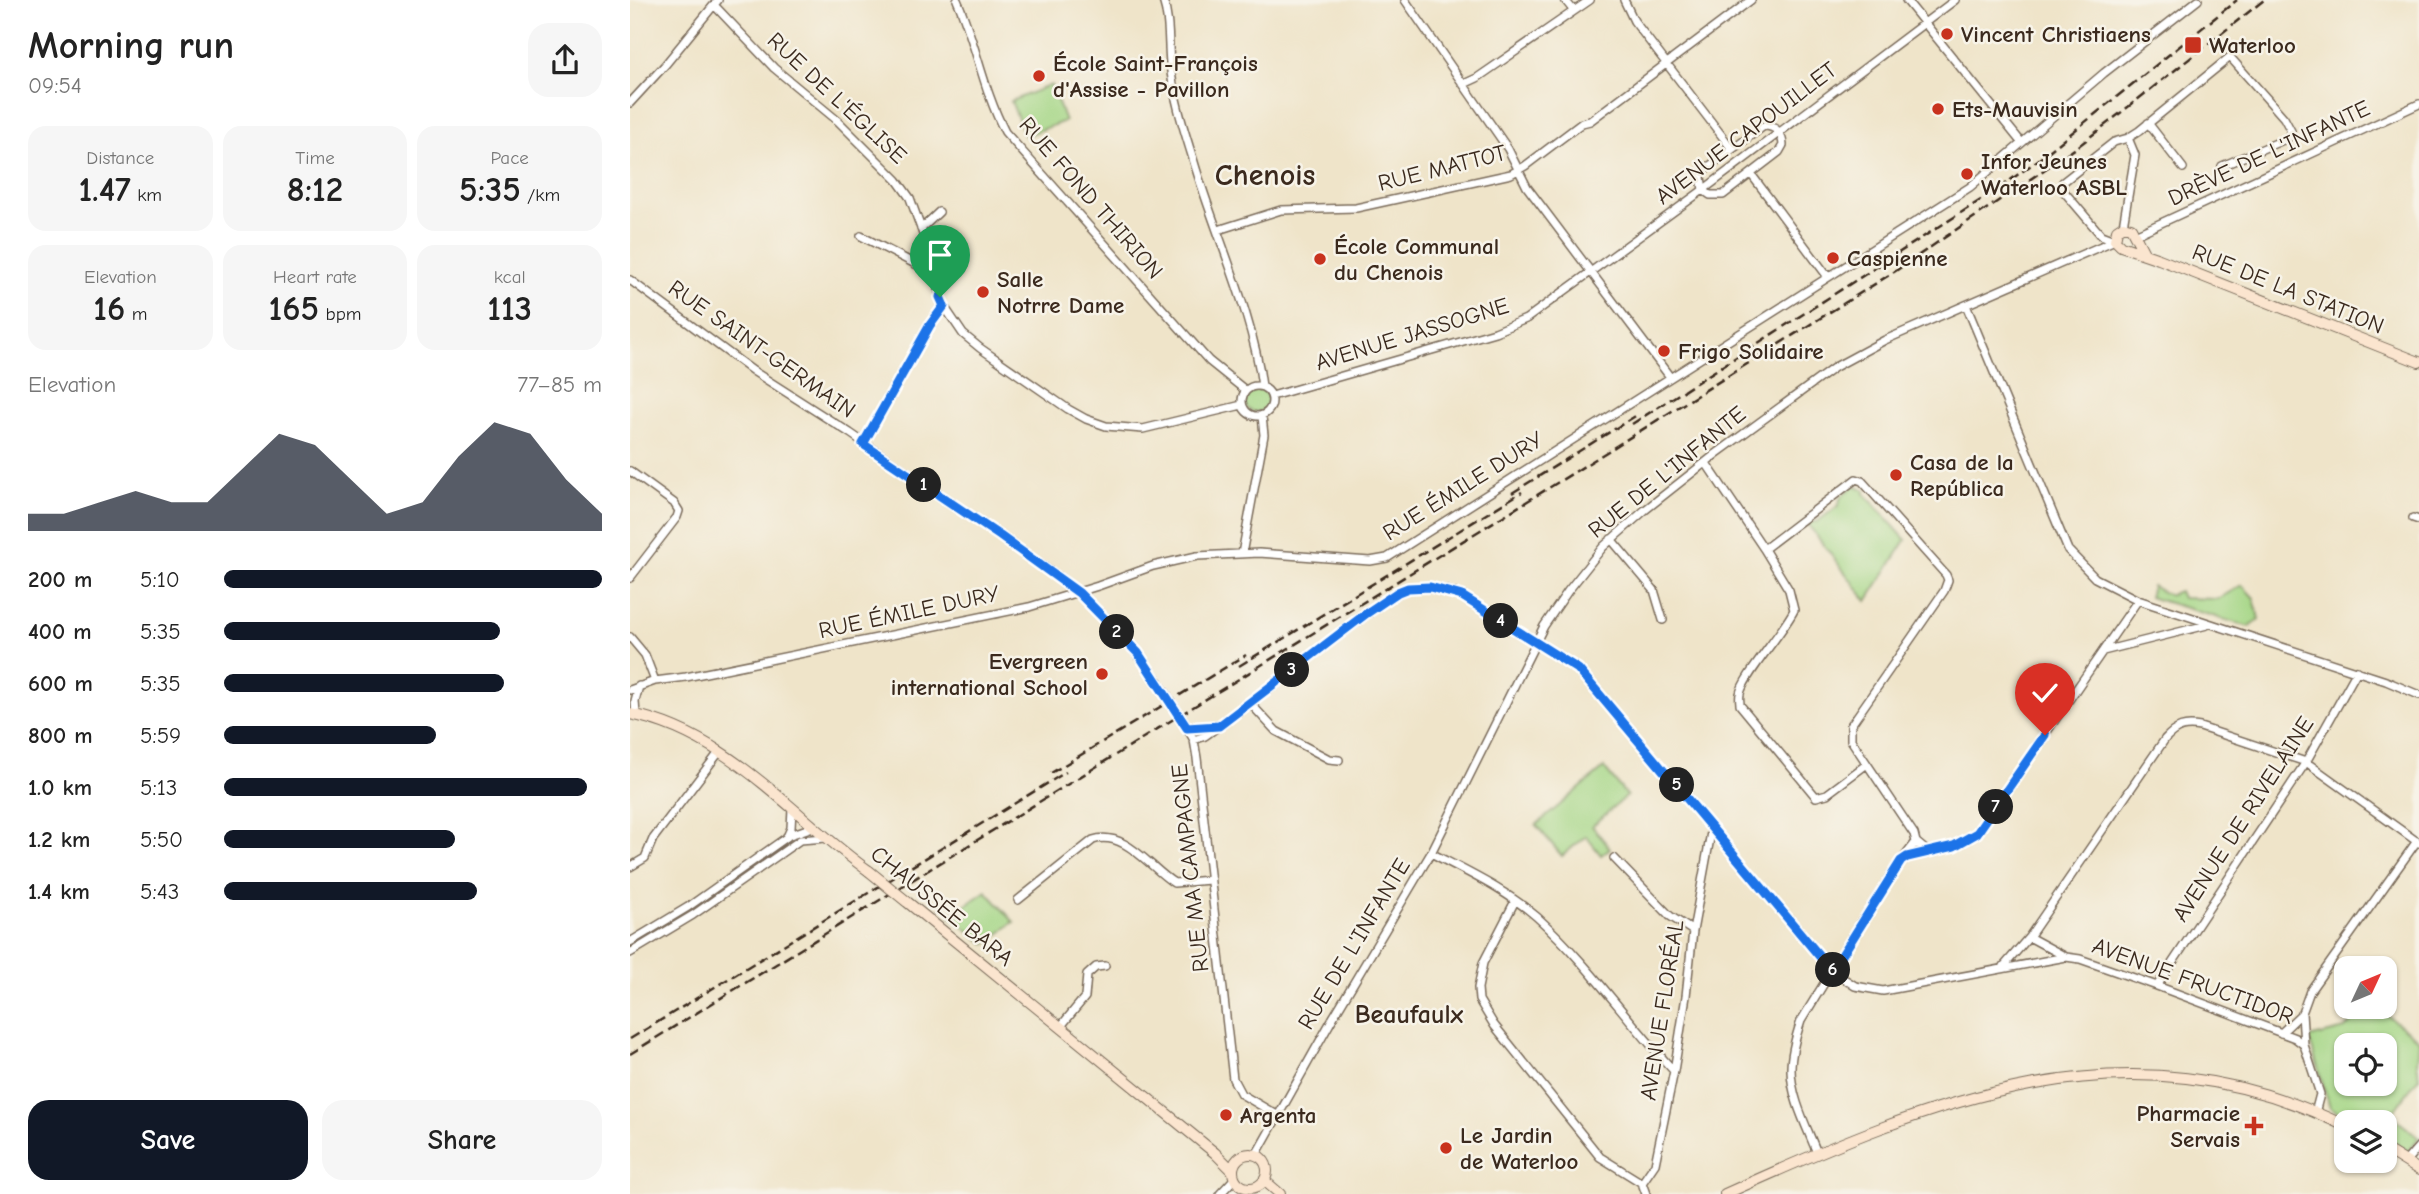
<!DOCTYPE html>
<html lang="en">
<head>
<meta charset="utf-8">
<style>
	:root { --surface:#fff; --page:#f6f6f6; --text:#222; --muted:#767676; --accent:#111827 }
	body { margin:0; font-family:"Comic Neue",sans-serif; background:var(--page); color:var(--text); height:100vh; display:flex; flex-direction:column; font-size:26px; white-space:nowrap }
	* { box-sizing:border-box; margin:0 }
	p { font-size:23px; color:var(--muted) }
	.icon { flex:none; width:38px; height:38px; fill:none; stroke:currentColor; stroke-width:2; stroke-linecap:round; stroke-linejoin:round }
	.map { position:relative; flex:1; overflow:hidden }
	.sheet { display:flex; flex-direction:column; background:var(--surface); width:630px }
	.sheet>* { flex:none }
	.needle { width:46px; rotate:46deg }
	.buttons { position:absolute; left:1704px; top:956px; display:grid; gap:14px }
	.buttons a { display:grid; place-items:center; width:63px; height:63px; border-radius:14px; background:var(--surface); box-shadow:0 2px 5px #0004; font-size:35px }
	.pin { position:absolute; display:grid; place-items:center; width:60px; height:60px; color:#fff; margin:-72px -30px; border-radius:50% 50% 50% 0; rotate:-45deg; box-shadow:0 0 7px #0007 }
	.pin .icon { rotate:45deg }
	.km { position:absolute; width:35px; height:35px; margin:-18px; border-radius:50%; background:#222; color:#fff; font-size:19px; line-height:35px; text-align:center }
	.round { display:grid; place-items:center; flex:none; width:74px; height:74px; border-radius:21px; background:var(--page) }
	.overview { display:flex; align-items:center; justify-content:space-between; height:119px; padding:0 28px }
	h1 { font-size:38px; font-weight:700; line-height:52px }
	.stats { display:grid; grid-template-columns:repeat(3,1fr); gap:10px; height:119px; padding:7px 28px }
	.stats div { display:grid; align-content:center; border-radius:18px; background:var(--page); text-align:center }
	.stats b { font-size:35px; font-weight:700 }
	.stats small { font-size:19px; font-weight:400 }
	.stats p { font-size:19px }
	.chart { height:196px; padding:14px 28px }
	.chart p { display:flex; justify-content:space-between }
	.chart svg { width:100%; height:126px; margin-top:7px; fill:var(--accent); opacity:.7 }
	.primary-button { display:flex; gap:14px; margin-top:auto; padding:14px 28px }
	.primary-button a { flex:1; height:80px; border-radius:21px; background:var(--accent); color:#fff; font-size:28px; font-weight:700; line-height:80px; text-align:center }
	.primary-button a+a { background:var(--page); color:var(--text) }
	ul { padding:0 28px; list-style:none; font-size:23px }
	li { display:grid; grid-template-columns:112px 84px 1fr; align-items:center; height:52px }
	li i { height:18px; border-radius:9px; background:var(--accent) }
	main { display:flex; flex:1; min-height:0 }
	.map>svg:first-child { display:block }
</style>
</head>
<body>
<main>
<section class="sheet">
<div class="overview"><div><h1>Morning run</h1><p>09:54</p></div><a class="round"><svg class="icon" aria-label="share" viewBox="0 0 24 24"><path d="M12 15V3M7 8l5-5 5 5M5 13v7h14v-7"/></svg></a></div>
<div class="stats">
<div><p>Distance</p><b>1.47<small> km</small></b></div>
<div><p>Time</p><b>8:12</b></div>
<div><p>Pace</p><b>5:35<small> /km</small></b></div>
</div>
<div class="stats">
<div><p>Elevation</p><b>16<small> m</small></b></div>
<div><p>Heart rate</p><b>165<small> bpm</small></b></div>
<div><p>kcal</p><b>113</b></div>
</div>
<div class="chart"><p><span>Elevation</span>77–85 m</p>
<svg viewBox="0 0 160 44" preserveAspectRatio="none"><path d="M0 44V38L10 38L20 34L30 30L40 34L50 34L60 22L70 10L80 14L90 26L100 38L110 34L120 18L130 6L140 10L150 26L160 38V44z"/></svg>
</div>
<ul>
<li><b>200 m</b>5:10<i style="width:100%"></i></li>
<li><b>400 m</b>5:35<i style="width:73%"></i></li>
<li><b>600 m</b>5:35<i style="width:74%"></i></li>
<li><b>800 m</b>5:59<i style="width:56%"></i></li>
<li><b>1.0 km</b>5:13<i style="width:96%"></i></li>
<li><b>1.2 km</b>5:50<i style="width:61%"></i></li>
<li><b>1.4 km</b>5:43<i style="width:67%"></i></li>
</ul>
<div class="primary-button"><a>Save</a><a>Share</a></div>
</section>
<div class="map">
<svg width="1789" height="1194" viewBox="0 0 1789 1194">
	<rect width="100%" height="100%" fill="#f7f3e8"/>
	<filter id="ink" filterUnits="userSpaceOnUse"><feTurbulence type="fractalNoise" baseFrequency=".0143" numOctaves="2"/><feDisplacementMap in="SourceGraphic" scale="14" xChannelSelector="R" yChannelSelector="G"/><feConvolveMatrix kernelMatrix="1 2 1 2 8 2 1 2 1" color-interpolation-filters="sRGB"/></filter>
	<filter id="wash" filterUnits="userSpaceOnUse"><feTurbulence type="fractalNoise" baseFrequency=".00686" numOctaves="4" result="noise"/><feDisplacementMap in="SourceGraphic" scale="28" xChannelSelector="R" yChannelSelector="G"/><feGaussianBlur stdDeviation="1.57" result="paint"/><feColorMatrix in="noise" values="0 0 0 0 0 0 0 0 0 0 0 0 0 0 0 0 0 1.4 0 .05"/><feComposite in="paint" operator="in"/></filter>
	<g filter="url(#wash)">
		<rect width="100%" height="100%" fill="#efe4c9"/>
		<!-- green -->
		<path fill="#a4d685" stroke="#708052" stroke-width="2" fill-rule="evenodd" d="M421,85L435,121L395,136L381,101Z
			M614 400a12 12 0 1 1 24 0a12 12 0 1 1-24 0Z
			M1227,486L1235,490V494L1276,540L1237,601L1176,522H1187L1209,505L1210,498L1222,487Z
			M1612,585L1624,598L1629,619L1619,627L1519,597L1522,586L1538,595L1549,591L1552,598L1588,599Z
			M974,768L997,796L962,826L980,848L971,855L956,836L932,856L906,825Z
			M356,891L384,922L356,944L320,916Z
			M1734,1006H1745L1789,1040L1787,1063L1789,1077L1761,1115L1789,1138L1778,1151L1755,1138V1122H1725L1700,1108L1679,1038L1715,1029ZM1717,1045H1755V1083H1717Z"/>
	</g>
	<g filter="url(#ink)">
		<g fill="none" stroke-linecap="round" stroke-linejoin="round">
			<defs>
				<path id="street" d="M327,0C346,43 353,90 375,132L579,361L615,390
					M533,0C540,21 538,42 540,63C543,96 554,130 564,162C585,234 623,313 632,386
					M775,0L878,149L897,187L1040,377
					M935,0L943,10
					M994,0L1004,21L1102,149
					M1276,0L1391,142
					M84,5L144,68L208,121L267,180L280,198L306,270L310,297L314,306L333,334L350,348L438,409L456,419L476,426L513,429L612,405
					M834,84L847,78L960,0
					M0,103L35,65L88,0
					M1518,123L1553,168
					M1134,126C1146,126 1152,133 1153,145L1149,152L1093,195H1080L1073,190L1071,177L1074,170Z
					M1121,174L1198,277
					M1493,226L1505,155L1498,138
					M291,229L309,212
					M588,230L651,210L726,208L881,174L895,166L952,123L960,121L1121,0
					M1505,235L1789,104
					M231,236L291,267L306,270
					M1484,240L1471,235L1431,188L1433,182L1484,142L1498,138L1509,131L1600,57L1654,118L1661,131L1658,138L1592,166
					M0,280L123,371L220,433L430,578C470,610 510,652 537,695
					M1336,305L1438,550L1465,578L1508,600L1756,681L1789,695
					M612 401a15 15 0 1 1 30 0a15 15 0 1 1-30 0Z
					M642,396L865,332L896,319L1073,190L1325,0
					M233,444L300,325L314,306
					M1076,463L1134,549L1159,590L1164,610C1154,631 1112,678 1110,694C1109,698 1110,701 1110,705L1186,797L1197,794L1237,764
					M0,471L44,503L49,511L47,517L0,578
					M1783,518L1789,520
					M981,539L1024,590L1033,620
					M1134,549L1226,479L1232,481L1316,575L1318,580L1314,591L1221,725V740L1284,834L1286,842L1298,852
					M612,554L634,435L632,416
					M0,637L15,655L25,681
					M1473,651L1577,625
					M0,690L25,681L56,677L399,607L468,586L523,566L567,556L629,553L740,561L757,558L1340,187L1474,73L1568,0
					M620,703L646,731L699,759L709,760
					M6,715L5,701L9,686
					M553,721L564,740L567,758L603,1079L611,1094L647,1115
					M557,728L588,726
					M564,740L575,736L589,726L757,599L778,588L789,587L816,590L832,596L948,669L1202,971L1225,986L1253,991L1436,957
					M157,836L183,827
					M801,853C837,872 876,890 907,917C958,963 997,1021 1044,1071
					M1277,857L1324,846L1347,833L1508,600
					M984,858L1040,916L1063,931
					M0,867L15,858L23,839L90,751
					M388,900L463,840C495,830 519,867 544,883L580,880
					M885,901L853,963L848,988L849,1000L864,1025L970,1157L1012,1183
					M1399,937L1436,957L1450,959L1527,986L1665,1038L1674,1045
					M0,942L58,907L157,837L161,828L162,809
					M0,953L63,915L170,840L196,838
					M1374,966L1399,937L1535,739C1546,727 1555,724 1570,727L1676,762L1789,843
					M1527,986L1676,762L1727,671
					M1672,1013L1674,1045L1690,1094L1685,1113
					M431,1026L455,997L457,975L466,967L475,966
					M1651,1033L1672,1013L1680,991L1787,841
					M1187,1153C1177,1127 1161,1098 1161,1069C1161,1053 1166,1036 1171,1021L1260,876C1268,864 1277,854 1286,842
					M626,1155L704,1016L801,853L914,626L938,591L973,547L1015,510L1086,454L1205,367L1255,340L1485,240
					M1776,1161L1789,1146
					M590,1194L605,1178
					M1016,1194L1012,1183L1025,1164L1044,1071L1056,996L1063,931L1082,827"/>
				<path id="secondary" d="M1514,253L1501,228L1493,226L1487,230L1485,240L1491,246L1529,259L1789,362
					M0,714C97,732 163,817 239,871
					M276,901L585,1153L603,1171
					M1755,1149L1789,1170
					M603 1171a17 17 0 1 1 34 0a17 17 0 1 1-34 0Z
					M635,1181L650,1194
					M1095,1194C1299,1102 1499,1017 1717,1127"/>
			</defs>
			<!-- street casing -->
			<use href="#street" stroke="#7a6b5a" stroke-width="10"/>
			<!-- secondary casing -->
			<use href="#secondary" stroke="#7a6b5a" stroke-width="12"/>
			<!-- street -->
			<use href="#street" stroke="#fff" stroke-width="7"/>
			<!-- secondary -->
			<use href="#secondary" stroke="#fbe5cf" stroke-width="10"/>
			<!-- rail -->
			<path stroke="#3b2a1e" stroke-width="2.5" stroke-dasharray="10 5" stroke-linecap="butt" d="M1002,424L1371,187L1408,160L1607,0
				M882,493L1007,415
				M609,666L892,492
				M421,773L616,655
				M0,1039L436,772
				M0,1054L943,473L1264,272L1446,148L1634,0"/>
			<defs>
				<path id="street-bridge" d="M537,695L553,721"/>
				<path id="secondary-bridge" d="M239,871L276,901"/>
			</defs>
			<!-- street-bridge casing -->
			<use href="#street-bridge" stroke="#7a6b5a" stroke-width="10" stroke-linecap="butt"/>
			<!-- secondary-bridge casing -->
			<use href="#secondary-bridge" stroke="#7a6b5a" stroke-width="12" stroke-linecap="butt"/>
			<!-- street-bridge -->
			<use href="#street-bridge" stroke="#fff" stroke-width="7"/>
			<!-- secondary-bridge -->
			<use href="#secondary-bridge" stroke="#fbe5cf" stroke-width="10"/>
		</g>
	</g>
	<g fill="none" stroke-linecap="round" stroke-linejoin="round" filter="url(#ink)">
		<defs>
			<path id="route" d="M310,297L314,306L300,325L233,444L370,536L449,593L508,653L557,728L589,726L737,613L768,592L778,588L800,587L832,596L948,669L1202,971L1271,861L1277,857L1324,846L1347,833L1415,735"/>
		</defs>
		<!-- route casing -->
		<use href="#route" stroke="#fff" stroke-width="14"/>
		<!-- route -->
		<use href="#route" stroke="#1a73e8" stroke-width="9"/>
	</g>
	<!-- markers -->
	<g fill="#c8321e" stroke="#f7f3e8" stroke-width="2.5">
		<circle cx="1317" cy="34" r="7"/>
		<rect x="1554" y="36" width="18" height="18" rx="3.5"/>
		<circle cx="409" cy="76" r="7"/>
		<circle cx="1308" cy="109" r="7"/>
		<circle cx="1337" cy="174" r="7"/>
		<circle cx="1203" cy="258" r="7"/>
		<circle cx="690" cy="259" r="7"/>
		<circle cx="353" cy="292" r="7"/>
		<circle cx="1034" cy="351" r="7"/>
		<circle cx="1266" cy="475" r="7"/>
		<circle cx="472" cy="674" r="7"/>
		<circle cx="596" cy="1115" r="7"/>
		<path d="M1620.5 1115.5h7v7h7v7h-7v7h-7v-7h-7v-7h7z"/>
		<circle cx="816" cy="1148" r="7"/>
	</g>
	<g text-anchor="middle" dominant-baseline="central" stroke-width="5" stroke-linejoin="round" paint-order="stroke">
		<!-- poi labels -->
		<g font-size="23" font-weight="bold" fill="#3b2a1e" stroke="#f7f3e8" text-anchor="start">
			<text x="1331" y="34">Vincent Christiaens</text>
			<text x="1579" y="45">Waterloo</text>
			<text x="423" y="63">École Saint-François<tspan x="423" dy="26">d'Assise - Pavillon</tspan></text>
			<text x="1322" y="109">Ets-Mauvisin</text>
			<text x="1351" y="161">Infor Jeunes<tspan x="1351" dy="26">Waterloo ASBL</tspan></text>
			<text x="704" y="246">École Communal<tspan x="704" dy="26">du Chenois</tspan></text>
			<text x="1217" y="258">Caspienne</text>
			<text x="367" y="279">Salle<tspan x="367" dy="26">Notrre Dame</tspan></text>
			<text x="1048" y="351">Frigo Solidaire</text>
			<text x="1280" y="462">Casa de la<tspan x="1280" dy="26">República</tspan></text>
			<text x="458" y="661" text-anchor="end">Evergreen<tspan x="458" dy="26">international School</tspan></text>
			<text x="1610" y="1113" text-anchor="end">Pharmacie<tspan x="1610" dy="26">Servais</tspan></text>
			<text x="610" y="1115">Argenta</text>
			<text x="830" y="1135">Le Jardin<tspan x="830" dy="26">de Waterloo</tspan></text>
		</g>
		<!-- street labels -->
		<g font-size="23" fill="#3b2a1e" stroke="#f7f3e8">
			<text transform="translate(207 98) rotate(43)">RUE DE L'ÉGLISE</text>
			<text transform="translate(1116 133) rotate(-37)">AVENUE CAPOUILLET</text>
			<text transform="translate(1639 153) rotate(-25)">DRÈVE DE L'INFANTE</text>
			<text transform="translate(812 168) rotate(-14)">RUE MATTOT</text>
			<text transform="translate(461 198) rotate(49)">RUE FOND THIRION</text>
			<text transform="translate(1658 289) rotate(22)">RUE DE LA STATION</text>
			<text transform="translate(782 334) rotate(-17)">AVENUE JASSOGNE</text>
			<text transform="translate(132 349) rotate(35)">RUE SAINT-GERMAIN</text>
			<text transform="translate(1037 472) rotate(-39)">RUE DE L'INFANTE</text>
			<text transform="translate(833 486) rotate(-32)">RUE ÉMILE DURY</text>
			<text transform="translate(279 612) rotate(-12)">RUE ÉMILE DURY</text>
			<text transform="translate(1613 819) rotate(-57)">AVENUE DE RIVELAINE</text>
			<text transform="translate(560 868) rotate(-96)">RUE MA CAMPAGNE</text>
			<text transform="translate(312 906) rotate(39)">CHAUSSÉE BARA</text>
			<text transform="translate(724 944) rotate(-59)">RUE DE L'INFANTE</text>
			<text transform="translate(1563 981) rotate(20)">AVENUE FRUCTIDOR</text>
			<text transform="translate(1032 1010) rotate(-81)">AVENUE FLORÉAL</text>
		</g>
		<!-- quarter labels -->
		<g font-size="26" font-weight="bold" fill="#3b2a1e" stroke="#f7f3e8">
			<text x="779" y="1015">Beaufaulx</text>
		</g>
		<!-- district labels -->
		<g font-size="30" font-weight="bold" fill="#3b2a1e" stroke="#f7f3e8">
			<text x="635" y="175">Chenois</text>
		</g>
	</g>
</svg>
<div class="buttons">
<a><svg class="needle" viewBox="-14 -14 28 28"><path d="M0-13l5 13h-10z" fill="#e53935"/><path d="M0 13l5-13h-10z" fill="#767676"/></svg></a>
<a><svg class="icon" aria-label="locate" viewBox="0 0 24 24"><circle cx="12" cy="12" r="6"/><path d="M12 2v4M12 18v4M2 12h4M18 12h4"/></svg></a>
<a><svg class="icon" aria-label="layers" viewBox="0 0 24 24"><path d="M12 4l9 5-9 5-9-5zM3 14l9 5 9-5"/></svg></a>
</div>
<div class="pin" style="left:310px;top:297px;background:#1e9e55"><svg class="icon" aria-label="arrive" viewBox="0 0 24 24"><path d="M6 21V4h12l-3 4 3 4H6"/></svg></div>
<div class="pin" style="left:1415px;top:735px;background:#d93025"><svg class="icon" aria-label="check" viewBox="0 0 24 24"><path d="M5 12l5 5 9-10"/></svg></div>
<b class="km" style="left:294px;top:485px">1</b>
<b class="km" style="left:487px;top:632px">2</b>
<b class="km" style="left:662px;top:670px">3</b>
<b class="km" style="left:871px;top:621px">4</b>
<b class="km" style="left:1047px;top:785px">5</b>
<b class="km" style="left:1203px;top:970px">6</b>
<b class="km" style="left:1366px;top:807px">7</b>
</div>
</main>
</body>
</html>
